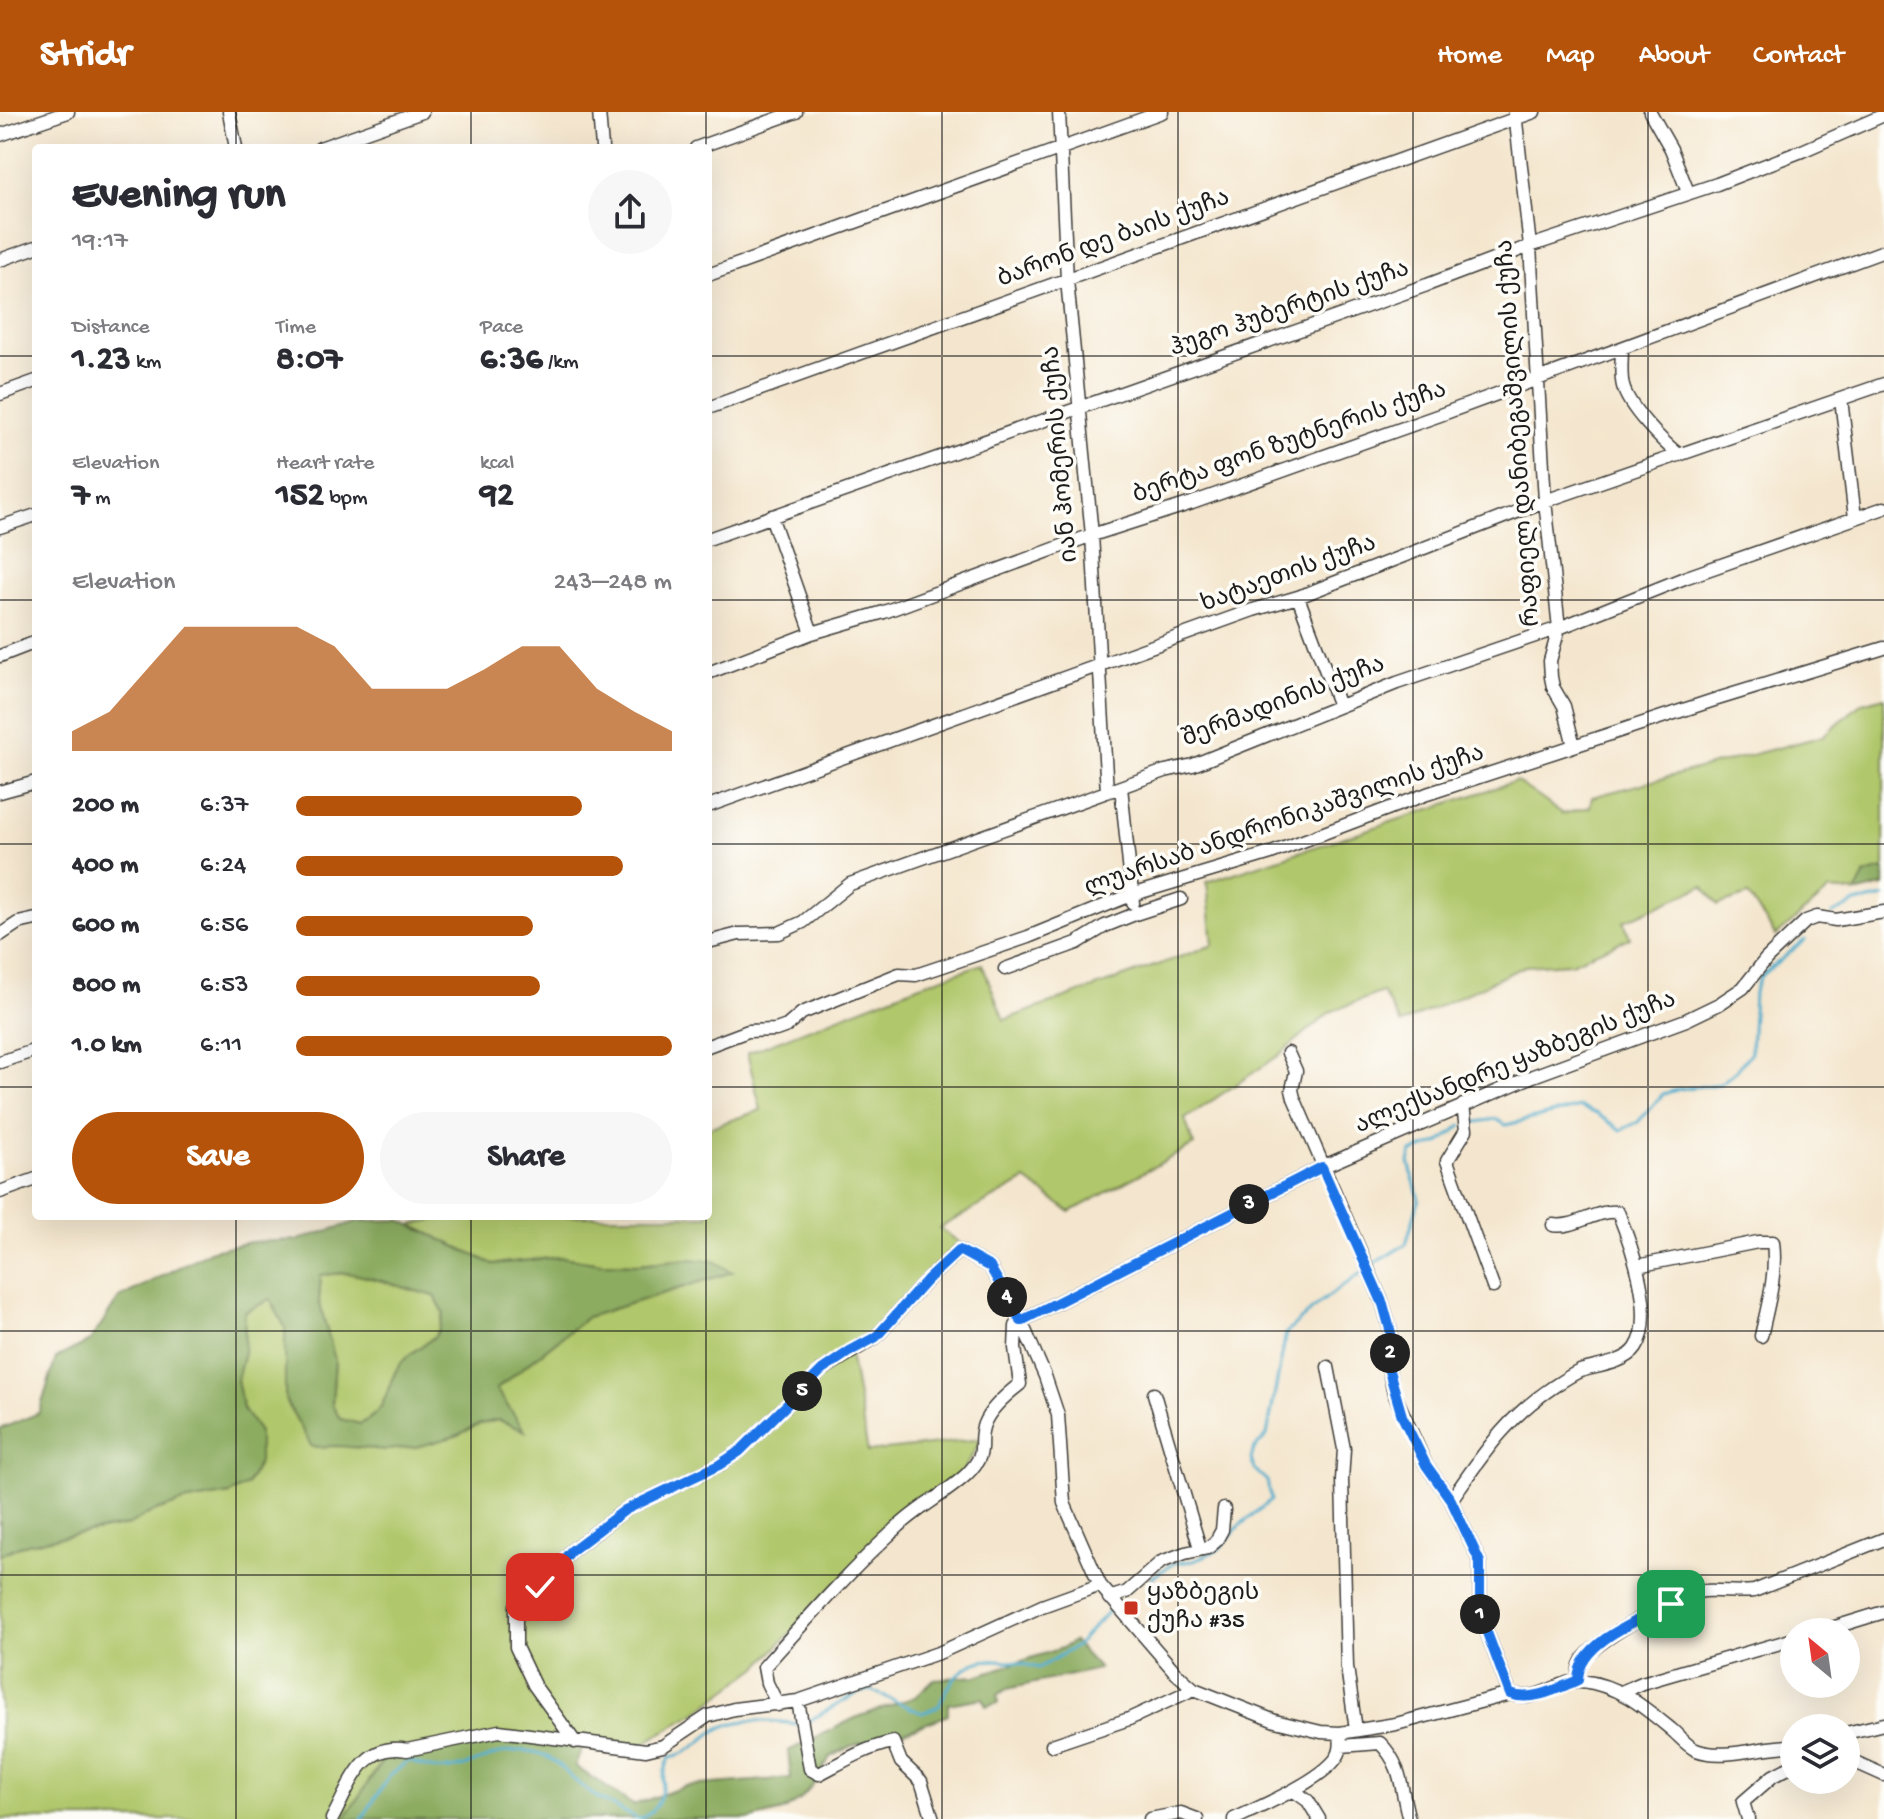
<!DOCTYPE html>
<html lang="en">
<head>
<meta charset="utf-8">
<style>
	:root { --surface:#fff; --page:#f7f7f7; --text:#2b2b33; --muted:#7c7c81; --accent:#b45309 }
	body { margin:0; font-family:"Gochi Hand","Noto Sans Georgian",sans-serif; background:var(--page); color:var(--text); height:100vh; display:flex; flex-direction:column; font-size:30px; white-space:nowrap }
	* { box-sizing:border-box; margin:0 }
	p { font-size:26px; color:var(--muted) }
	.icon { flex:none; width:44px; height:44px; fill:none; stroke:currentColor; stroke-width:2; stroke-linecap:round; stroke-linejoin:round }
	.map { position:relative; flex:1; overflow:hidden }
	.drawer { position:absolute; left:32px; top:32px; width:680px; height:1076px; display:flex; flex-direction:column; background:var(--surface); border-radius:8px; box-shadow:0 8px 32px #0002 }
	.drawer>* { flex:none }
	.needle { width:52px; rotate:331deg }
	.buttons { position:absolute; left:1780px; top:1506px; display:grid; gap:16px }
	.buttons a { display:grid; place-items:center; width:80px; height:80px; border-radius:50%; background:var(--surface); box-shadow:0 8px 32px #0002; font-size:40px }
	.pin { position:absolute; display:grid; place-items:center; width:68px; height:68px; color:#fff; margin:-34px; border-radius:16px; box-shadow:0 4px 12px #0006 }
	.km { position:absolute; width:40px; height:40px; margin:-20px; border-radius:50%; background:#222; color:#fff; font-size:22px; line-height:40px; text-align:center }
	.round { display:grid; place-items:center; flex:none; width:84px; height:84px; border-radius:42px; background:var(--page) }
	.headline { display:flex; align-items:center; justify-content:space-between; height:136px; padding:0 40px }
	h1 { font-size:44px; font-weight:800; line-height:60px }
	.figures { display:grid; grid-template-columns:repeat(3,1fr); gap:12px; height:136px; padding:8px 40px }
	.figures div { display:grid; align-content:center }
	.figures b { font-size:34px; font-weight:800 }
	.figures small { font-size:22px; font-weight:400 }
	.figures p { font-size:22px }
	.chart { height:224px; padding:16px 40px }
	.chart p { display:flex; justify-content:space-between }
	.chart svg { width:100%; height:144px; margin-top:8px; fill:var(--accent); opacity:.7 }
	.button { display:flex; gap:16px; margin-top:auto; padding:16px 40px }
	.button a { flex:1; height:92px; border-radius:48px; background:var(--accent); color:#fff; font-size:32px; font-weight:800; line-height:92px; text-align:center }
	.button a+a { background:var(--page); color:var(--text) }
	ul { padding:0 40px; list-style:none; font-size:26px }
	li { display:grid; grid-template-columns:128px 96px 1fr; align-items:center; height:60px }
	li i { height:20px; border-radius:10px; background:var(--accent) }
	header { display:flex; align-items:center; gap:48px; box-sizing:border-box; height:112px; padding:0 40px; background:var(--accent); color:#fff }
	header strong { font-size:38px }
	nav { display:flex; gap:44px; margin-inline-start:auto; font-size:28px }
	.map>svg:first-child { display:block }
</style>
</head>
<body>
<header>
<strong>Stridr</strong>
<nav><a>Home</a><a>Map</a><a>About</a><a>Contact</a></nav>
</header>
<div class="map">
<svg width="1884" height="1707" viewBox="0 0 1884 1707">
	<rect width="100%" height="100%" fill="#fdfcf7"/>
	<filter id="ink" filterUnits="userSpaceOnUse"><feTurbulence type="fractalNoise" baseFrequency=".0125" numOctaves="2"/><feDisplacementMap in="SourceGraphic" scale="16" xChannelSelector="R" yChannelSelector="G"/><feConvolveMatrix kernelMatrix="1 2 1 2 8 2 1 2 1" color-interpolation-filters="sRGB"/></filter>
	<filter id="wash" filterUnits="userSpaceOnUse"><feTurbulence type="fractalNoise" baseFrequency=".006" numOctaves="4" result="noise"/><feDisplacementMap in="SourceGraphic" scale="32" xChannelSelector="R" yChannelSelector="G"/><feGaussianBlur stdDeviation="1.8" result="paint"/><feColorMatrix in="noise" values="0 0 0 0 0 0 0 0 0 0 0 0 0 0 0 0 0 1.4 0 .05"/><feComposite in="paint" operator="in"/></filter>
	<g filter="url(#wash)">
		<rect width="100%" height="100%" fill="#f4e6ce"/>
		<!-- green -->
		<path fill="#b1c76c" stroke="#667244" stroke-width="2" d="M1884,585V757L1865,762L1855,781L1830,778L1776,824L1748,783L1718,793L1703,774L1624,809L1630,826L1571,851L1525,854L1401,912L1382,880L1330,900L1278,944L1185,1007L1194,1033L1070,1100L1026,1068L939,1116L959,1130L880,1215L849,1236L868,1340L982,1327L959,1366L888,1419L758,1555L698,1599L626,1642L509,1623L387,1642L344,1707H0V1443L19,1434L54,1426L129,1413L150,1401L183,1390L230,1382L259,1320L243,1297L237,1268L244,1240L245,1200L271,1187L285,1215V1287L312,1335L456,1324L479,1312L499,1308L524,1318L496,1277L587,1205L732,1160L688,1147L638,1152L601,1151L561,1145L493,1152L411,1113L449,1104H708V1016L761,998L747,941L920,873L982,852L1004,908L1213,833L1207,770L1516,669L1563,702L1590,695L1592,685L1823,624L1862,591Z
			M346,1161C377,1164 405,1177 435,1184L444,1201C442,1208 440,1219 435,1224C423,1235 406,1241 397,1257C384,1280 389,1298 360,1312L340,1307L332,1293L335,1248L319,1189L321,1163Z"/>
		<!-- forest -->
		<path fill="#8cac60" stroke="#54643e" stroke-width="2" fill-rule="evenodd" d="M1884,757V774L1855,781L1865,762Z
			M400,1108L493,1152L561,1145L601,1151L638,1152L688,1147L714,1149L732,1160L587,1205L496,1277L525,1319L499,1308L479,1312L456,1324L416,1335L386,1338L338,1334L312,1335L285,1287V1215L270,1187L245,1200L244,1240L237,1268L243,1297L259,1320V1350L247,1373L230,1382L183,1390L150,1401L129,1413L54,1426L19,1434L0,1443V1317L39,1301L56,1246L90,1229L119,1186L212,1138L251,1130L298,1128L359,1109ZM346,1161C377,1165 404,1177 435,1184L444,1201C442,1208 440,1219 435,1224C423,1235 406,1241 397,1257C384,1279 389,1298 360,1312L340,1307L332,1292L335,1248L319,1189L321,1163Z
			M1073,1529L1099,1557L1007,1577L998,1583L999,1591L986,1594L983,1586L948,1592V1603L904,1620L851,1634L830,1645L815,1671L800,1688L783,1699L751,1707H344L387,1642L509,1623L582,1635L575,1654L633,1693L686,1674L791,1666L788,1639L855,1606L915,1585L934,1567L976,1564L1062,1536Z"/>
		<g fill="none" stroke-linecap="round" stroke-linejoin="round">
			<!-- stream -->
			<path stroke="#4daccc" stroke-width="3" d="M1833,802L1856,791L1884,785
				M1470,1011L1496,1007L1506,1013L1580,995L1597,1002L1621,1018L1638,1010L1663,982L1680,977L1720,972L1737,958L1751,940L1754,880L1760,865L1805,828
				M1370,1154L1406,1132L1419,1088L1409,1050L1412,1040L1441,1030L1462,1013
				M1151,1466L1174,1451L1194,1449L1219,1437L1239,1414L1271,1388L1267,1369L1254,1357L1251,1347L1254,1337L1267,1323L1286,1221L1322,1189L1364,1159
				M805,1611L858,1581L870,1578L922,1601L939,1594C960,1542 989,1542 1039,1556L1076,1534L1111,1496
				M362,1707L390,1663L409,1649C464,1675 486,1631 534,1640C556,1645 563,1659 579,1672C595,1687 619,1696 638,1707
				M640,1707C671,1690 656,1674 670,1645C688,1643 698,1631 712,1621C738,1603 769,1609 798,1612"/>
		</g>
	</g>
	<g filter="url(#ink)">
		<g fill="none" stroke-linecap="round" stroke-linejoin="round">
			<defs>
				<path id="minor" d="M229,0L236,36
					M599,0L602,36
					M1059,0L1067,168L1092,423L1107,680
					M1650,0L1671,37L1688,80
					M1515,1L1530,134L1545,389L1559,516L1550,549L1551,565L1553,575L1564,594L1574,634
					M0,23L68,0
					M320,36L422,0
					M696,36L796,0
					M0,148L36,135
					M708,163L1162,0
					M1622,236C1622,248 1620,262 1623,274C1628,295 1662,329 1679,343
					M0,282L36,269
					M1841,287L1855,406
					M708,296L1534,0
					M771,404L812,521
					M0,415L36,403
					M708,427L1427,173L1530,134L1717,72L1802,39L1884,3
					M1298,485L1339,594
					M0,544L36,530
					M708,561L812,521L884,500L1092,423L1192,391L1440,303L1884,139
					M1121,675L1133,791
					M0,680L36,670
					M708,694L1253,498L1298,485L1545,389L1884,272
					M0,823L18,811L36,807
					M708,830L739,822L779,821L803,810L850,772L1165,659L1193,653L1397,571L1559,516L1687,465L1884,396
					M1005,857L1077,831L1105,814L1135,802L1181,787
					M708,934L748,919L776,918L787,914L802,901L899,862L916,863L943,854L1028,825L1131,783L1271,741L1427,682L1714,588L1884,536
					M1288,941L1296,959L1292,978L1294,986L1383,1192L1391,1221L1389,1259L1394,1281L1426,1353L1451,1388L1480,1450V1502L1510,1582
					M0,950L36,938
					M1463,993L1466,1018L1447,1049L1493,1175
					M0,1080L36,1067
					M1637,1154L1758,1130H1773C1777,1162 1768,1193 1761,1224
					M1021,1209L1322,1055L1533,964L1686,908L1719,892L1743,876L1766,847L1806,809L1817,805L1836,808L1884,800
					M1328,1255L1344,1337L1342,1368L1347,1555L1356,1618
					M1154,1282L1200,1436
					M1451,1388C1484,1341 1505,1307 1553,1275C1562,1269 1571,1263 1580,1259C1596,1254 1626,1251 1636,1236C1657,1205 1631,1132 1618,1100C1595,1097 1576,1117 1553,1113
					M1109,1486L1127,1480L1161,1450L1185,1441L1208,1436L1216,1429L1222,1418L1224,1397
					M1819,1520L1884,1500
					M1578,1568C1578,1559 1579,1552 1585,1545C1600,1526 1681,1481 1704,1479C1721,1478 1737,1481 1754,1479L1884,1427
					M1621,1580L1642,1571L1794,1527
					M798,1589L810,1657L819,1662C844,1649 865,1636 893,1630L901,1650L921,1669L933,1707
					M778,1593L767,1571L764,1555C807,1507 851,1457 899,1414C920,1394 946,1382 967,1362C990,1339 976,1333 984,1312C990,1297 1007,1282 1020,1272L1015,1236L1016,1214L1021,1209
					M1846,1621L1884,1612
					M575,1630L534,1573L516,1535V1493L523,1485L540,1475L571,1439L625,1398L719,1353L740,1339L822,1258L876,1225L927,1168L959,1138L990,1155L1021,1209L1045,1264L1058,1303L1064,1391L1100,1473L1176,1561L1194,1577L1275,1609L1321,1620L1340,1621L1396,1612L1510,1582C1539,1592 1560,1567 1581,1569C1619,1573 1644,1595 1672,1618C1679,1624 1687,1634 1696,1638C1725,1649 1763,1633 1794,1634
					M1052,1633L1129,1607L1194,1577
					M1341,1634L1380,1631C1404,1655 1400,1678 1409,1707
					M1846,1646L1884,1663
					M1294,1679L1308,1689L1319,1707
					M332,1707C350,1675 361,1629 407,1638L499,1619L646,1638L663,1634L708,1604L734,1597L798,1589L941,1540L1042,1494L1100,1473
					M1150,1707L1181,1701L1197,1707
					M1234,1707C1260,1695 1322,1668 1337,1645C1342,1638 1341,1629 1340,1621
					M1748,1707L1743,1690L1773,1664L1794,1653"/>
			</defs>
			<!-- minor casing -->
			<use href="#minor" stroke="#3c3a37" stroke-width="15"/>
			<!-- minor -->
			<use href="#minor" stroke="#fff" stroke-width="12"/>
		</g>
	</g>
	<g fill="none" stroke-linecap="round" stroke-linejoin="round" filter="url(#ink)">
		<defs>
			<path id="route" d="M540,1475L571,1439L625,1398L719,1353L740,1339L822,1258L850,1239L876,1225L927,1168L959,1138L990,1155L1021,1209L1322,1055L1383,1192L1391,1221L1389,1259L1402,1304L1426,1353L1451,1388L1480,1450V1502L1510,1582C1532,1590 1557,1577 1578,1568C1578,1530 1641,1507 1671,1492"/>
		</defs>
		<!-- route casing -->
		<use href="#route" stroke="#fff" stroke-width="16"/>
		<!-- route -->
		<use href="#route" stroke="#1a73e8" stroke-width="10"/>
	</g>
	<!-- grid -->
	<path fill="none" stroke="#1c1c1c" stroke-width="2" stroke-opacity="0.55" d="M236,0V36M471,0V36M706,0V36M942,0V1707M1178,0V1707M1413,0V1707M1648,0V1707M0,244H36M708,244H1884M0,488H36M708,488H1884M0,732H36M708,732H1884M0,975H36M708,975H1884M236,1104V1707M471,1104V1707M706,1104V1707M0,1219H1884M0,1463H1884"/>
	<!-- markers -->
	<rect fill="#c8321e" stroke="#fdfcf7" stroke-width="3" x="1123" y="1488" width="16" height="16" rx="4"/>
	<g text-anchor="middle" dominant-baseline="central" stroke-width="7" stroke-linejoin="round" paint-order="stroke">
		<!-- street labels -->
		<g font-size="24" fill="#1c1c1c" stroke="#fdfcf7">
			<text transform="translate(1114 128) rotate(-20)">ბარონ დე ბაის ქუჩა</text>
			<text transform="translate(1290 198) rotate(-19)">ჰუგო ჰუბერტის ქუჩა</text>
			<text transform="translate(1520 321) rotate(-94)">რაფიელ დანიბეგაშვილის ქუჩა</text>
			<text transform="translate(1290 332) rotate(-19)">ბერტა ფონ ზუტნერის ქუჩა</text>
			<text transform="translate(1062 342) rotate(-95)">იან ჰომერის ქუჩა</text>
			<text transform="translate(1289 463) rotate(-20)">ხატაეთის ქუჩა</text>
			<text transform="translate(1284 591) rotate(-21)">შერმადინის ქუჩა</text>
			<text transform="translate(1285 710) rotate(-19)">ლუარსაბ ანდრონიკაშვილის ქუჩა</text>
			<text transform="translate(1516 952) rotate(-22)">ალექსანდრე ყაზბეგის ქუჩა</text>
		</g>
		<!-- poi labels -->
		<g font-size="24" fill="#1c1c1c" stroke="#fdfcf7" text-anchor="start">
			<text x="1147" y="1482">ყაზბეგის<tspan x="1147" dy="28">ქუჩა #35</tspan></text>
		</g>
	</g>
</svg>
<div class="buttons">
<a><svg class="needle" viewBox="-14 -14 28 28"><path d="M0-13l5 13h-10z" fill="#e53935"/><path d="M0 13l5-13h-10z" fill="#7c7c81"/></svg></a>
<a><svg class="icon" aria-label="layers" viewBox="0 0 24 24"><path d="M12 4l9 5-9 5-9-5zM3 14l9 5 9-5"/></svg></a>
</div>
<div class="pin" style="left:1671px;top:1492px;background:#1e9e55"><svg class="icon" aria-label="arrive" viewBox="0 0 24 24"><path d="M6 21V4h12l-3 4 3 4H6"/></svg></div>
<div class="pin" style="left:540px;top:1475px;background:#d93025"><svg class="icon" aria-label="check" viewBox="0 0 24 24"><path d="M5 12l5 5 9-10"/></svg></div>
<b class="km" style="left:1480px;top:1502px">1</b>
<b class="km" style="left:1390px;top:1241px">2</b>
<b class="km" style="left:1249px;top:1092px">3</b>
<b class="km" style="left:1007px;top:1185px">4</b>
<b class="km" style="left:802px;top:1279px">5</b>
<section class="drawer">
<div class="headline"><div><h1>Evening run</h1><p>19:17</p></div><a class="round"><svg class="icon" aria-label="share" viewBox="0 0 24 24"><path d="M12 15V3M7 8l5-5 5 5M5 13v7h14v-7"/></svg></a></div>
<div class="figures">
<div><p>Distance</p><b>1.23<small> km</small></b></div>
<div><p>Time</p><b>8:07</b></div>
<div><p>Pace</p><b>6:36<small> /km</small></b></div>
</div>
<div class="figures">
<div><p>Elevation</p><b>7<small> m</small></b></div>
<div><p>Heart rate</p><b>152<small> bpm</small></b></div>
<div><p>kcal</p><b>92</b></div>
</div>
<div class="chart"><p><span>Elevation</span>243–248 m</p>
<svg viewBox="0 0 160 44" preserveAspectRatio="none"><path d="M0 44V38L10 32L20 19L30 6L40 6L50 6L60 6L70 12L80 25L90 25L100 25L110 19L120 12L130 12L140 25L150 32L160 38V44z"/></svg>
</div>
<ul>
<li><b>200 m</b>6:37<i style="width:76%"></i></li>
<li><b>400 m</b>6:24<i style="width:87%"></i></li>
<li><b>600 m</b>6:56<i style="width:63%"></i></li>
<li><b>800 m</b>6:53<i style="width:65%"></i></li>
<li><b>1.0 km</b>6:11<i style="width:100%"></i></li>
</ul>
<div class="button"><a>Save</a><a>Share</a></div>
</section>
</div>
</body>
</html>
